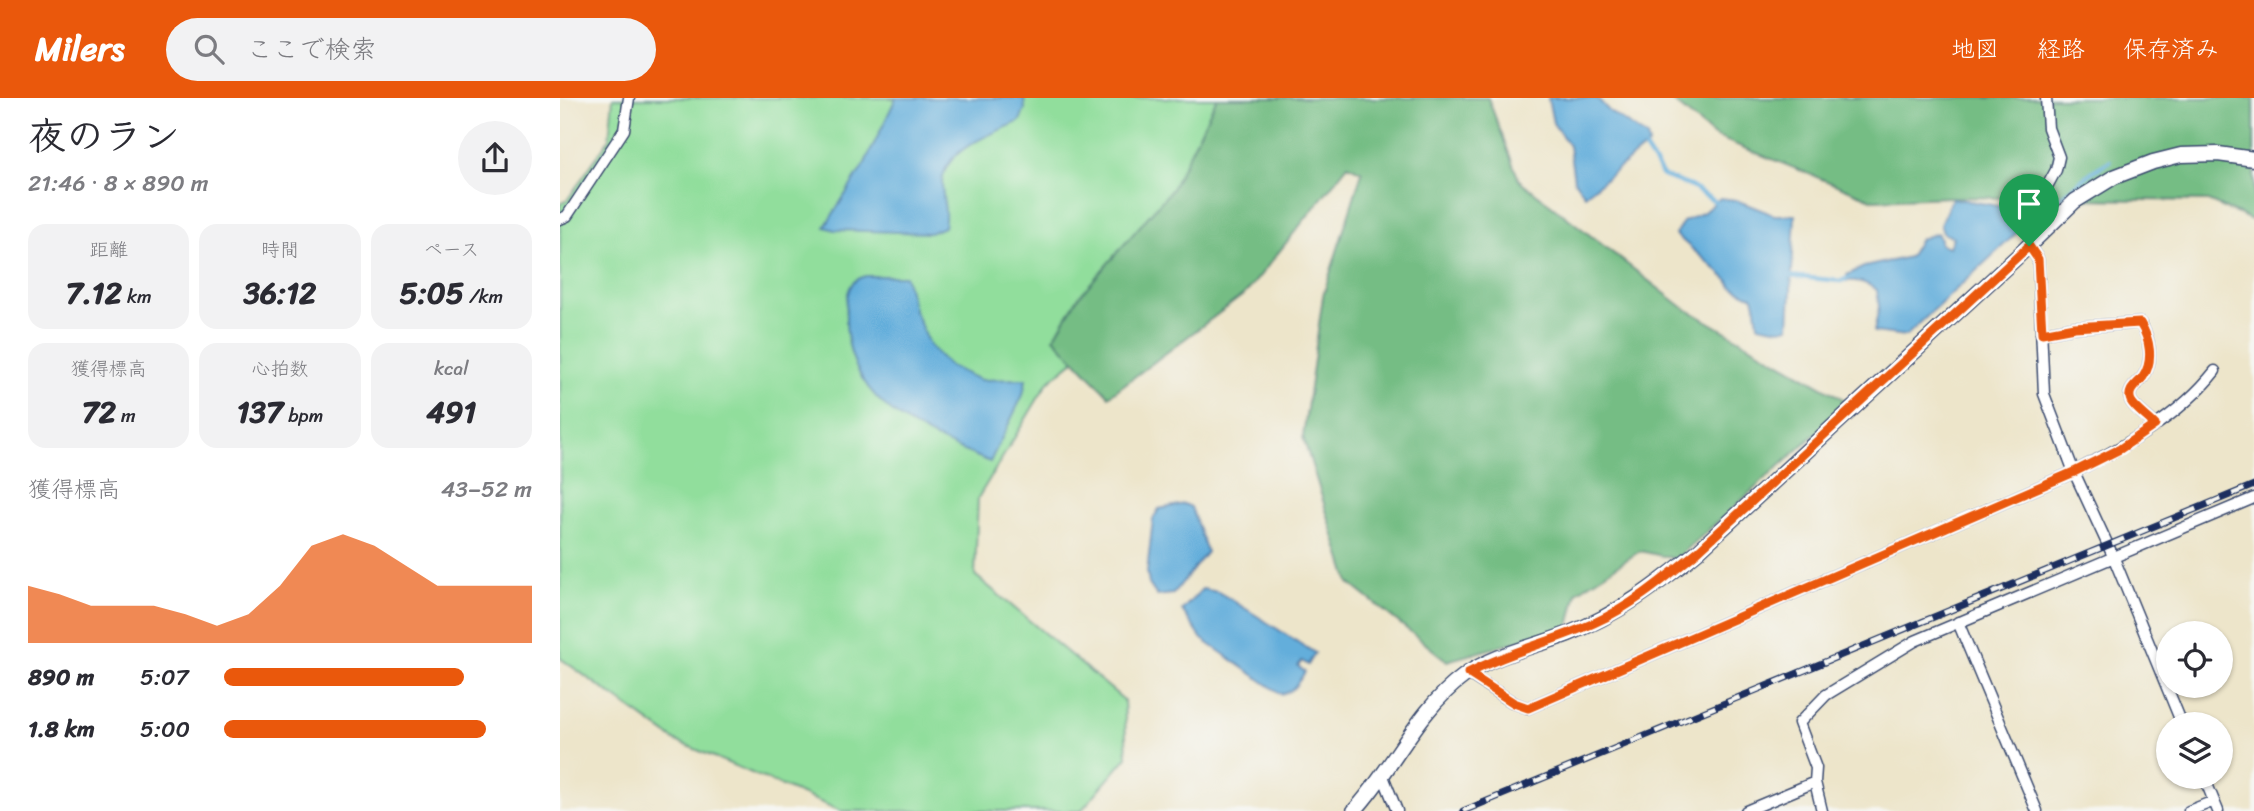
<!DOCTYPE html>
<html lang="ja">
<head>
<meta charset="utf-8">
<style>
	:root { --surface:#fff; --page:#f2f2f3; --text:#2b2b33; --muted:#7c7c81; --accent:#ea580c }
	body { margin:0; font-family:Sriracha,"Klee One",sans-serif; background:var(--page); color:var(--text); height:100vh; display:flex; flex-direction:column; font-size:26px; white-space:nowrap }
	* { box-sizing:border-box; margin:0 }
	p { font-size:23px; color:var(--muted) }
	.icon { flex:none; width:38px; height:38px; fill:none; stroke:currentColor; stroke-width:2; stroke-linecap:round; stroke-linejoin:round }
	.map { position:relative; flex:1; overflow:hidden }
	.sheet { display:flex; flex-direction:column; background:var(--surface); width:560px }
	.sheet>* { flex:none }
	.controls { position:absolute; left:1596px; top:523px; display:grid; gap:14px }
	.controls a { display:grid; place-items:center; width:77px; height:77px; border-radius:50%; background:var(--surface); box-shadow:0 2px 5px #0004; font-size:35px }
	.pin { position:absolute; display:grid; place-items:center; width:60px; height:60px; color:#fff; margin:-72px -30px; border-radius:50% 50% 50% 0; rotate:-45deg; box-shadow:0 0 7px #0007 }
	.pin .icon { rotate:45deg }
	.round { display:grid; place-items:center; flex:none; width:74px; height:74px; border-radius:37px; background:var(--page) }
	.headline { display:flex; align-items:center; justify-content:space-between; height:119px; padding:0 28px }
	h1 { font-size:38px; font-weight:700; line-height:52px }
	.stats { display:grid; grid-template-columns:repeat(3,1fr); gap:10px; height:119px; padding:7px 28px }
	.stats div { display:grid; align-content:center; border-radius:18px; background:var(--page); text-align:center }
	.stats b { font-size:30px; font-weight:700 }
	.stats small { font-size:19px; font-weight:400 }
	.stats p { font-size:19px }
	.chart { height:196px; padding:14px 28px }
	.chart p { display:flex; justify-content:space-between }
	.chart svg { width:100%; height:126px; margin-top:7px; fill:var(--accent); opacity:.7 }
	ul { padding:0 28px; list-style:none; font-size:23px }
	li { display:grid; grid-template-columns:112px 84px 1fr; align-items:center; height:52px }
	li i { height:18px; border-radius:9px; background:var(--accent) }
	header { display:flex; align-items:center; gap:42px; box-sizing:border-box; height:98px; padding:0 35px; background:var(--accent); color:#fff }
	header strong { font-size:33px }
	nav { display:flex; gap:38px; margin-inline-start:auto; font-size:24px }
	.search { width:490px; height:63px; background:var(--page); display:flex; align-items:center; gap:18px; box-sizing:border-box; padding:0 24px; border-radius:38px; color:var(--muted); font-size:26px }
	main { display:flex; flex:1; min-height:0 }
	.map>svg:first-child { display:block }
</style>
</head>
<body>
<header>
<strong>Milers</strong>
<div class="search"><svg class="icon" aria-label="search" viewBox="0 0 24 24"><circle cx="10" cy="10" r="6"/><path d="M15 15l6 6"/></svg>ここで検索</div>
<nav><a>地図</a><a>経路</a><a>保存済み</a></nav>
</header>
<main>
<section class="sheet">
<div class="headline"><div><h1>夜のラン</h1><p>21:46 · 8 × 890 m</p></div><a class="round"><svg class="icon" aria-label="share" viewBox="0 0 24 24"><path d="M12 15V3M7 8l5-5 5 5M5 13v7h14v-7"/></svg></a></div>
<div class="stats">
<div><p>距離</p><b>7.12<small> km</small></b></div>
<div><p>時間</p><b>36:12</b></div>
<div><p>ペース</p><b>5:05<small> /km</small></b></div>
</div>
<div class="stats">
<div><p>獲得標高</p><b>72<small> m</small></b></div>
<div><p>心拍数</p><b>137<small> bpm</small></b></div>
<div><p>kcal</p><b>491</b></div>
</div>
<div class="chart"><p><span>獲得標高</span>43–52 m</p>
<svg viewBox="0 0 160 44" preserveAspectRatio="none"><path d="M0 44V24L10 27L20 31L30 31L40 31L50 34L60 38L70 34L80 24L90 10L100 6L110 10L120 17L130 24L140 24L150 24L160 24V44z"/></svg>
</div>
<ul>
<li><b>890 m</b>5:07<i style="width:78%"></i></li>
<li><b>1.8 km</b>5:00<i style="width:85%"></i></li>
</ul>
</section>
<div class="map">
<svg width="1694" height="713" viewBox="0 0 1694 713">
	<rect width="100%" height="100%" fill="#f6f6f2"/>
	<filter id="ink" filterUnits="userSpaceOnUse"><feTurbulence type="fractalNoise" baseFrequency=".0143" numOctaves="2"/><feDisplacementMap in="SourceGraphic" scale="14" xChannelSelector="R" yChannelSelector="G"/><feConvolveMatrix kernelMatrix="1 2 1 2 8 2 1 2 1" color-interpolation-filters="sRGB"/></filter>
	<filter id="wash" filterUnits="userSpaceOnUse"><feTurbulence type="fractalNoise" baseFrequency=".00686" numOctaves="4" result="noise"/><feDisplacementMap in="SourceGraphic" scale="28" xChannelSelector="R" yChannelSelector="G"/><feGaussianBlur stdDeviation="1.57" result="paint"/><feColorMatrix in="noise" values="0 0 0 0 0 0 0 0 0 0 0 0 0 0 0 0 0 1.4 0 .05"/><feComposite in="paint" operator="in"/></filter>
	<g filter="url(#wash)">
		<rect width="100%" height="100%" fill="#ede5ca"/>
		<!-- green -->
		<path fill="#91de9c" stroke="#56867d" stroke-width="2" d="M53,0H674L556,228L488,284L418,400L415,477L564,602L567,659L521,713H281L116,643L0,560V106L8,101L49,41Z"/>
		<!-- forest -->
		<path fill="#74bd84" stroke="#487671" stroke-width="2" d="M657,0H928L959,82L1121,208L1290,305L1116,461L1080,453L1017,494L1009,529L887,563L789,485L743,339L763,198L802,74L788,67L687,194L549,298L494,240L517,201L612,91Z
			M1109,0H1694V123L1648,103L1392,99L1314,102L1154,38Z"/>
		<!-- water -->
		<path fill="#63aedb" stroke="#3f6e9c" stroke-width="2" d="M336,0H464L465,11L460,23C433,36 384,50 382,85C382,101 388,114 384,129L370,135L275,132L265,129L305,65Z
			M988,0H1037L1049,13L1087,39L1089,46L1025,97L1014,82L1009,48L993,25Z
			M1160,100L1176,102L1214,117H1235L1229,229L1220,231L1198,227L1196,210L1193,199L1172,189L1168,182L1115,136L1123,124L1144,114Z
			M1392,100L1461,112L1464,123L1460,126L1461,131L1346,238L1314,234L1319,209L1317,192C1307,185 1299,182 1287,183V177L1304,169L1349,159L1360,141L1377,135L1380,141V146L1389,149L1393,139L1384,136L1380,127Z
			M306,178H345L354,211L369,247L389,268L420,282L466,281L463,297L430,364C357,333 282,305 286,211C287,195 289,181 306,178Z
			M624,406L631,409L647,454L613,496L597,498L589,486L587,474L593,421L599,411Z
			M642,491L658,494L672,502L755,555L748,567L742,563L738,568L745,574C739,583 733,595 721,596L642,541L622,512Z"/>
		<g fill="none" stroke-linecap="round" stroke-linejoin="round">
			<!-- stream -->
			<path stroke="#63aedb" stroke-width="4.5" d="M1085,50L1103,78L1130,88L1159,106
				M1460,119L1488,110L1533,73L1550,63
				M1228,178L1281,183L1291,179"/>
		</g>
	</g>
	<g filter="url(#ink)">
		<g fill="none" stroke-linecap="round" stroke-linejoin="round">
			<defs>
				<path id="minor" d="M0,121L7,118L64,32L69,0
					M1479,139L1476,103L1484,94L1496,72L1499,59L1488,30L1486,0
					M1469,148L1478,161L1484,296L1514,374L1553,458L1622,626
					M1481,235L1514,229L1580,225C1590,240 1594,263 1583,279C1578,286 1566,292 1571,303C1575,311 1589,320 1595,327
					M1398,524L1477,713
					M907,575L954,605L968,610L1514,374C1565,348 1619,319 1655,273
					M823,678L837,713
					M1644,679L1658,713
					M1186,713L1255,684
					M1262,713L1255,684L1256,670L1239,625L1266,597L1355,543L1694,400
					M1629,713L1654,703"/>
				<path id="tertiary" d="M794,713C834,670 856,613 904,578C934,556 974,549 1008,536C1057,517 1097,487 1137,454L1458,158L1515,103L1554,79L1593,64L1621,57L1658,56L1694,61"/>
			</defs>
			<!-- minor casing -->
			<use href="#minor" stroke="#3a4a6e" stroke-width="13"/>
			<!-- tertiary casing -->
			<use href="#tertiary" stroke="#3a4a6e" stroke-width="17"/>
			<!-- minor -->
			<use href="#minor" stroke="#fff" stroke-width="10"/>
			<!-- tertiary -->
			<use href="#tertiary" stroke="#fff" stroke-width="14"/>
			<defs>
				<path id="rail" d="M903,713L1694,387"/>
			</defs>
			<!-- rail casing -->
			<use href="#rail" stroke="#1b2f5e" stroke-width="7"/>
			<!-- rail -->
			<use href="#rail" stroke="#f6f6f2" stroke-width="4.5" stroke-dasharray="13" stroke-linecap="butt"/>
		</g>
	</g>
	<g fill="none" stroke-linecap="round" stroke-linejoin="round" filter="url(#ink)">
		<defs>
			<path id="route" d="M1469,148L1478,161L1482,235L1514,229L1580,225C1590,241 1594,263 1583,279C1578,286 1566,292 1571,303C1575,311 1589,320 1595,327L1560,351L1514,374L968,610L954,605L908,575C948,554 992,544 1034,525C1072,508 1105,480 1137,454Z"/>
		</defs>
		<!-- route casing -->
		<use href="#route" stroke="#fff" stroke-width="14"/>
		<!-- route -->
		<use href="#route" stroke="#ea580c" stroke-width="9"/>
	</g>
</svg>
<div class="controls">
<a><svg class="icon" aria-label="locate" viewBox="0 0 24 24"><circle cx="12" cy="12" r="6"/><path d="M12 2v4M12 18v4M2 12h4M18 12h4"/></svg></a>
<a><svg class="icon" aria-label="layers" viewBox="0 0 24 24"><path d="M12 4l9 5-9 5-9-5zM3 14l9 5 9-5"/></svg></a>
</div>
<div class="pin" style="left:1469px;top:148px;background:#1e9e55"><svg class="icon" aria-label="arrive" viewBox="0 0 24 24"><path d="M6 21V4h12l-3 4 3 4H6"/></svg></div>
</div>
</main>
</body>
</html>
